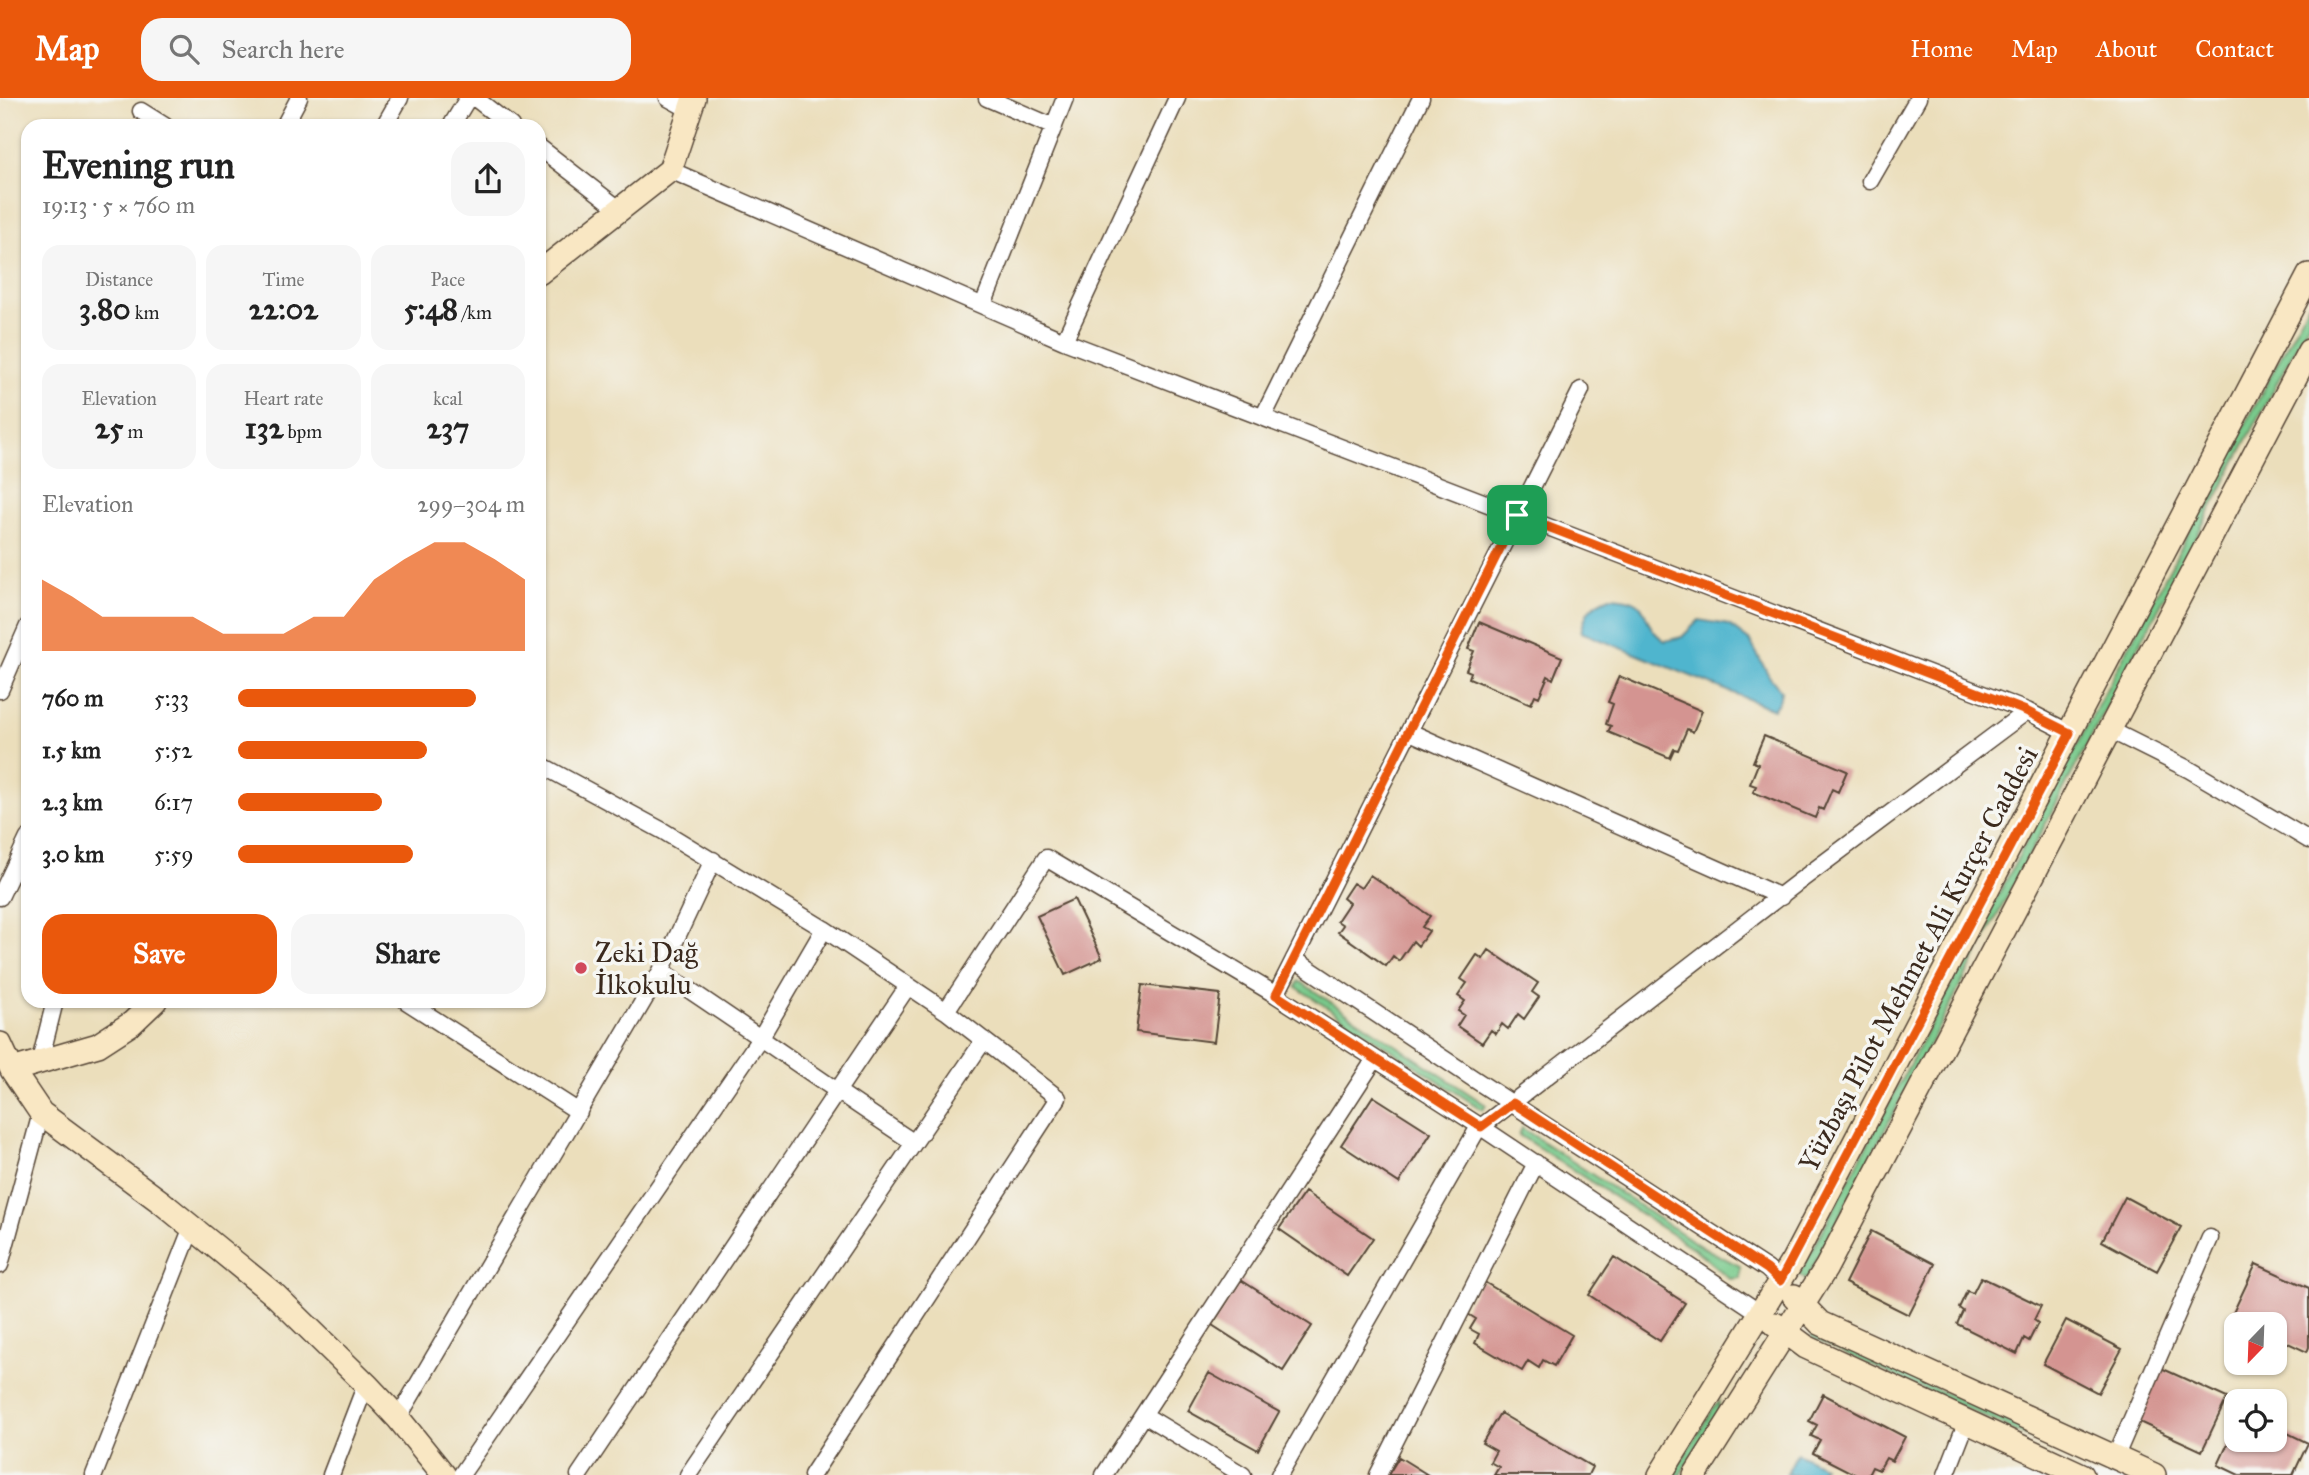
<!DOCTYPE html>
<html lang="en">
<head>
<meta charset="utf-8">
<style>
	:root { --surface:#fff; --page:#f6f6f6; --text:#222; --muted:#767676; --accent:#ea580c }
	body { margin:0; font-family:"IM FELL Great Primer",serif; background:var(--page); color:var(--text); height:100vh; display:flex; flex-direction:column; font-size:26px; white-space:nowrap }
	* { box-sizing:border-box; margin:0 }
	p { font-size:23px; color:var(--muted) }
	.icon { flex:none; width:38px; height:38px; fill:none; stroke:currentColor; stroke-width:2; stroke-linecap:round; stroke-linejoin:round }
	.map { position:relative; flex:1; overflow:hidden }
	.panel { position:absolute; left:21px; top:21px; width:525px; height:889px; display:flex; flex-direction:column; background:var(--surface); border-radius:21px; box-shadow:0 2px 5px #0004 }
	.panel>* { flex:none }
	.needle { width:46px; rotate:203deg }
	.tools { position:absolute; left:2224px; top:1214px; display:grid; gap:14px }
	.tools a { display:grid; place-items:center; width:63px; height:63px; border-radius:14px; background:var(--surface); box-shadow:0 2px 5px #0004; font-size:35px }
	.pin { position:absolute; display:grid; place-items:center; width:60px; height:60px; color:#fff; margin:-30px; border-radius:14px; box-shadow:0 4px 10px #0006 }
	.round { display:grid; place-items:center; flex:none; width:74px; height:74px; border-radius:21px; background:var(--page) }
	.summary { display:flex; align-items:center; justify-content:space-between; height:119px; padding:0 21px }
	h1 { font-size:38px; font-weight:800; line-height:52px }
	.stats { display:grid; grid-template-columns:repeat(3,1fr); gap:10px; height:119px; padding:7px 21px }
	.stats div { display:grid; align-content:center; border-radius:18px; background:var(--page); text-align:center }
	.stats b { font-size:30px; font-weight:800 }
	.stats small { font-size:19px; font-weight:400 }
	.stats p { font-size:19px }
	.chart { height:196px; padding:14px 21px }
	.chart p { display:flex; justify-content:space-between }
	.chart svg { width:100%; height:126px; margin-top:7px; fill:var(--accent); opacity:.7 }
	.cta { display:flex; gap:14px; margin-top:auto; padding:14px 21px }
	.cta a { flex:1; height:80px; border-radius:21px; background:var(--accent); color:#fff; font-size:28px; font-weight:800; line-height:80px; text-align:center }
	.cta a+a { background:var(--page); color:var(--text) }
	ul { padding:0 21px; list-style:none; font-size:23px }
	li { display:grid; grid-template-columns:112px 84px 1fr; align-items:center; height:52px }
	li i { height:18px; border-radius:9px; background:var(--accent) }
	header { display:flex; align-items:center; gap:42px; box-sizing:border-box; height:98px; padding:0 35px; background:var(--accent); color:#fff }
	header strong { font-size:33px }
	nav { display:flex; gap:38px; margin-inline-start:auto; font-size:24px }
	.search { width:490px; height:63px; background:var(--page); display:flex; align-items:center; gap:18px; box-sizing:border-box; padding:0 24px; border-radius:21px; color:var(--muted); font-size:26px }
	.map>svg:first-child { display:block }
</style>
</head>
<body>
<header>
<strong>Map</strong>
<div class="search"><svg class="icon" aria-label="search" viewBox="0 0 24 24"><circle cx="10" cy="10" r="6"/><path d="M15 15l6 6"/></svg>Search here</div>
<nav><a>Home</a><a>Map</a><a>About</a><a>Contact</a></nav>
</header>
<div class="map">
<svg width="2309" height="1377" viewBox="0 0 2309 1377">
	<rect width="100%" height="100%" fill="#f6f6f2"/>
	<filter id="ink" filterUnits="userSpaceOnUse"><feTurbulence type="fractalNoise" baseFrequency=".0143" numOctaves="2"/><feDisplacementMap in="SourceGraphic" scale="14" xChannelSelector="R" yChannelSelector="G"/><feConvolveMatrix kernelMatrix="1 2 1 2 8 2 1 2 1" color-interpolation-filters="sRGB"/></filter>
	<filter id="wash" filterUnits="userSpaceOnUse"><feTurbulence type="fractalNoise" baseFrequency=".00686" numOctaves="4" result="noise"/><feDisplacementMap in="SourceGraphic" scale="28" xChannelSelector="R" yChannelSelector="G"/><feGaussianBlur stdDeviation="1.57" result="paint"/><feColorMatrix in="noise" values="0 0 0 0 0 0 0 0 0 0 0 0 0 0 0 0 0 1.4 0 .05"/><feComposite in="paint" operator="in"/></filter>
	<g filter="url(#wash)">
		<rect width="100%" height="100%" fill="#ebdebb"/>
		<!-- green -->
		<path fill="#79ca8c" stroke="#5a7a55" stroke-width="2" d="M2309,205V224L1806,1182L1799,1177Z
			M1299,883L1486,1007L1483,1012L1296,889Z
			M1522,1030L1700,1148L1740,1168V1180L1730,1181L1696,1152L1519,1037Z
			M1813,1234L2124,1377H2111L1811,1240Z
			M1720,1303L1719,1313L1680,1377H1673L1713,1310Z"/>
		<!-- water -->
		<path fill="#4fb5ce" stroke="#457076" stroke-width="2" d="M1610,499C1660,501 1634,523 1665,543L1682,539L1699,522L1729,527L1750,543L1769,578L1781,593L1779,604L1773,611L1581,534C1586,513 1590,507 1610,499Z
			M1797,1355L1823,1368L1819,1377H1786Z"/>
		<g id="blocks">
			<!-- building -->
			<path fill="#d49491" d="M1479,524L1562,559L1553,581L1548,578L1539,599L1535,597L1531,606L1469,580L1471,574L1466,572L1474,553L1468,551Z
				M1619,578L1702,613L1693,634L1687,631L1678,652L1674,651L1670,660L1608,634L1611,628L1606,626L1613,606L1608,604Z
				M1764,638L1847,673L1838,694L1832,691L1823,712L1819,710L1815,720L1753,694L1756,688L1750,686L1758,666L1753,664Z
				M1370,777L1430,818L1422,829L1429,833L1418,848L1413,843L1399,863L1393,858L1386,868L1338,834L1343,827L1337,823L1349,805L1343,800L1353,785L1361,790Z
				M1074,801L1102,860L1065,877L1037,818Z
				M1489,852L1538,885L1532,894L1539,899L1524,921L1518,916L1508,931L1502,926L1496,936L1491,932L1482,945L1457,928L1464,917L1458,913L1465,903L1458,898L1467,885L1461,881L1477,857L1483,861Z
				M1142,887L1220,896L1214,944L1136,934Z
				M1373,998L1431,1035L1399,1085L1341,1047Z
				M1305,1094L1373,1140L1347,1178L1279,1131Z
				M2125,1099L2181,1129L2157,1173L2102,1143Z
				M1871,1133L1935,1166L1909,1217L1845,1185Z
				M1614,1159L1685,1205L1660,1243L1589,1197Z
				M2256,1166L2309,1190V1249L2307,1254L2275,1239V1227H2247L2231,1219Z
				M1981,1179L2041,1208L2034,1222L2038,1225L2029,1243L2024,1240L2017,1256L1957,1226L1963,1213L1959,1210L1967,1193L1973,1195Z
				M1241,1182L1312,1228L1283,1273L1212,1227Z
				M1481,1182L1572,1237L1554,1268L1543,1262L1539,1270L1528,1263L1522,1273L1475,1245L1479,1236L1470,1231L1476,1221L1463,1213Z
				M2066,1222L2122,1251L2098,1295L2043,1266Z
				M2161,1270L2227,1300L2202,1353L2137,1323Z
				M1209,1275L1279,1314L1258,1352L1188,1313Z
				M1823,1296L1905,1339L1892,1363L1886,1360L1879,1372L1872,1369L1868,1377H1856L1813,1355L1820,1342L1811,1338L1817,1327L1809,1323Z
				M1500,1315L1592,1369L1588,1377H1494L1499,1369L1490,1364L1496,1353L1482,1345Z
				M2236,1328V1342H2275V1329L2308,1345L2293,1377H2239L2218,1367Z
				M1399,1359L1428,1377H1388Z"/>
		</g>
	</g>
	<g filter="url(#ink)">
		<use href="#blocks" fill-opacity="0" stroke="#554536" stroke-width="2"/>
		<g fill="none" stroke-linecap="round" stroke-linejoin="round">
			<defs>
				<path id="street" d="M475,0L511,28
					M668,0L690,12
					M987,0L1054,29
					M141,13L165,28
					M284,28L299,0
					M384,28L400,0
					M451,28L468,0
					M539,49L619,111
					M670,72L1064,243L2027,613L2070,635
					M1870,83L1918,0
					M983,207L1065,0
					M1064,243L1177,0
					M1263,319L1421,0
					M0,592L28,528
					M2110,632L2190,672L2309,742
					M1410,634L1781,799
					M539,666L663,733L824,831L946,913L1058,1000L812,1377
					M0,799L28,740
					M1294,861L1474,981L1767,1171L1780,1183
					M661,873C746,929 828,988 913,1044
					M1276,897L1581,292
					M406,903L579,1014
					M946,913L1046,760L1276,897L1481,1029L1760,1215
					M40,963L55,903
					M0,1167L41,1015
					M1144,1317L1243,1377
					M398,1320L661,873L713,762
					M2115,1360L2210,1140
					M94,1377L192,1129
					M331,1377L366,1286
					M461,1377L761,939L824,831
					M579,1377L908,888
					M688,1377L984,942
					M1104,1377L1375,961
					M1279,1377L1477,1032L1797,785L2027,613
					M1378,1377L1536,1065
					M1946,1377L1967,1323"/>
				<path id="secondary" d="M539,175L670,72L694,0
					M0,946L12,972L41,1015L161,1104L276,1198L366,1286L398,1320L444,1377
					M12,972L98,947L132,925L155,903
					M1794,1198L1820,1225L2154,1377
					M1775,1226L1806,1249L2082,1377
					M1660,1377L1793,1162L2309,177
					M1695,1377L1826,1170L2309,253"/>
			</defs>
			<!-- street casing -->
			<use href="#street" stroke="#554536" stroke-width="19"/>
			<!-- secondary casing -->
			<use href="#secondary" stroke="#554536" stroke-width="26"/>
			<!-- street -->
			<use href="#street" stroke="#fff" stroke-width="16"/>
			<!-- secondary -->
			<use href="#secondary" stroke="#f9e7c3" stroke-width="23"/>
		</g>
	</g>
	<g fill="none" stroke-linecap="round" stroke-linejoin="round" filter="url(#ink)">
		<defs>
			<path id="route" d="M1517,417L2026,613L2070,635L1780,1183L1767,1171L1513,1005L1481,1029L1276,897Z"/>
		</defs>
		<!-- route casing -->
		<use href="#route" stroke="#fff" stroke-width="14"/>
		<!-- route -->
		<use href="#route" stroke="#ea580c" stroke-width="9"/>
	</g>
	<!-- markers -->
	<circle fill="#d1495b" stroke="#f6f6f2" stroke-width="2.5" cx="581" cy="870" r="7"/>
	<g text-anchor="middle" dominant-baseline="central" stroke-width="7" stroke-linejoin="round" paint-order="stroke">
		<!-- poi labels -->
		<g font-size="28" fill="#3b2a1e" stroke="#f6f6f2" text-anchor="start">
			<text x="595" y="854">Zeki Dağ<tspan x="595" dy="32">İlkokulu</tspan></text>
		</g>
		<!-- street labels -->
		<g font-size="28" fill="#3b2a1e" stroke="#f6f6f2">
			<text transform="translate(1918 861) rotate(-62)">Yüzbaşı Pilot Mehmet Ali Kurçer Caddesi</text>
		</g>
	</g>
</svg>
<div class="tools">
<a><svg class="needle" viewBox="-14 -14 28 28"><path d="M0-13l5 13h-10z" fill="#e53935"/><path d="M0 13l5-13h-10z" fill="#767676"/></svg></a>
<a><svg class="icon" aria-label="locate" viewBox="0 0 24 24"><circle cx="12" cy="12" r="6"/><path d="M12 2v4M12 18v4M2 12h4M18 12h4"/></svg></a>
</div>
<div class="pin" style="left:1517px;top:417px;background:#1e9e55"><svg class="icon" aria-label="arrive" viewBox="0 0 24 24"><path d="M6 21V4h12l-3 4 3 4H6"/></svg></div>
<section class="panel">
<div class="summary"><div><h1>Evening run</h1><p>19:13 · 5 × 760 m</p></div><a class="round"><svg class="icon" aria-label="share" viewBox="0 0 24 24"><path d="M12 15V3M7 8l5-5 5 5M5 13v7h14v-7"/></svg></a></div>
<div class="stats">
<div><p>Distance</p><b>3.80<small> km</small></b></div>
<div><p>Time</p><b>22:02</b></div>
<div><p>Pace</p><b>5:48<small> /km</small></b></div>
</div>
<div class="stats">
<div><p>Elevation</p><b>25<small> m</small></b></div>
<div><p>Heart rate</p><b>132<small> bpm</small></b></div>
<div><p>kcal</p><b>237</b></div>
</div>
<div class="chart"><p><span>Elevation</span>299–304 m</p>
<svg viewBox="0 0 160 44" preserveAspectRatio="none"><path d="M0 44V19L10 25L20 32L30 32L40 32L50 32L60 38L70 38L80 38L90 32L100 32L110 19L120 12L130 6L140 6L150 12L160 19V44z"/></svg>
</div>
<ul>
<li><b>760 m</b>5:33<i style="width:83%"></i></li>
<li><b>1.5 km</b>5:52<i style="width:66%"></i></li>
<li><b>2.3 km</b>6:17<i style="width:50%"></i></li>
<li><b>3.0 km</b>5:59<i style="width:61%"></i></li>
</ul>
<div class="cta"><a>Save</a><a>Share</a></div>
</section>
</div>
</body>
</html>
